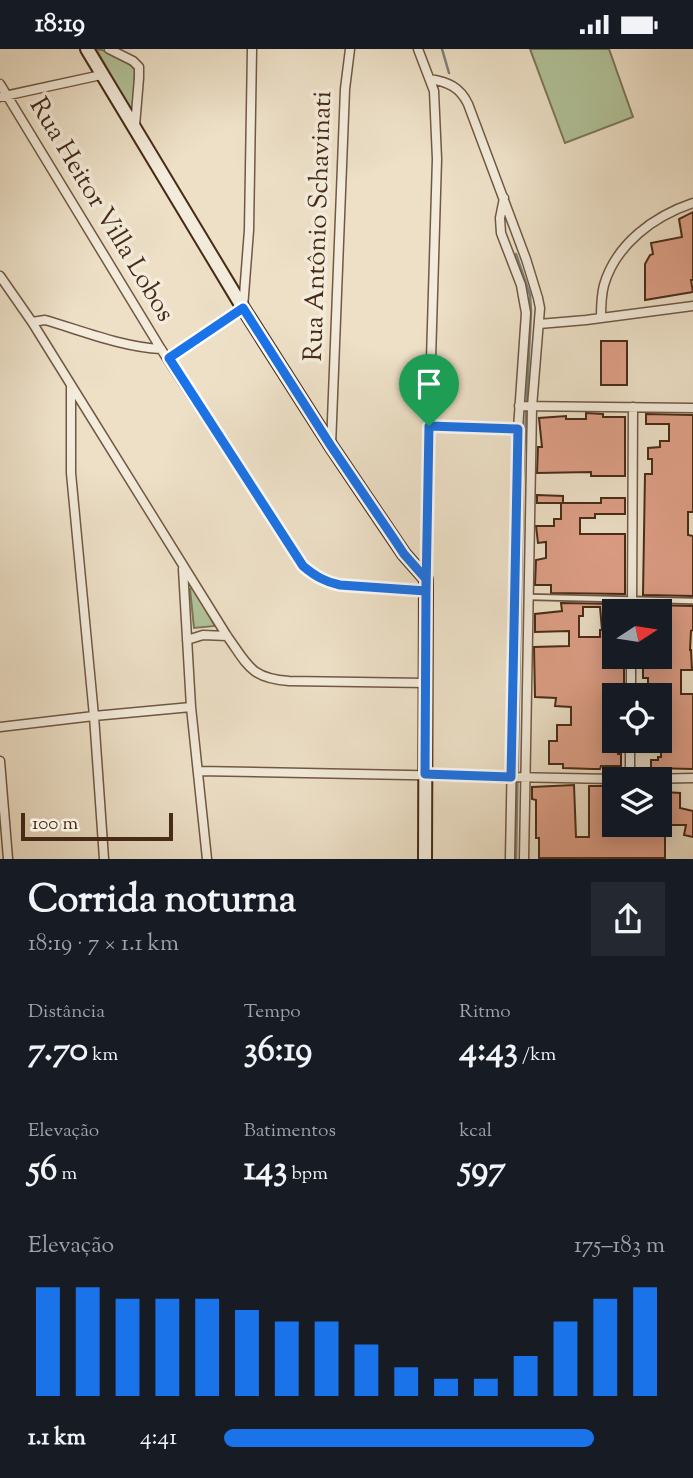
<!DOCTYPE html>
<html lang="pt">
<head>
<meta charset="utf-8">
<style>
	:root { --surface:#171b24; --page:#242831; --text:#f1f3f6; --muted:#9ea1a6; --accent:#1a73e8 }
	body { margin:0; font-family:"Sorts Mill Goudy",serif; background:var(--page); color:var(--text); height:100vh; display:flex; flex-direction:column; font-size:26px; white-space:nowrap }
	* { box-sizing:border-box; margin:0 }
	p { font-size:23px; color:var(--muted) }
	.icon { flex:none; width:38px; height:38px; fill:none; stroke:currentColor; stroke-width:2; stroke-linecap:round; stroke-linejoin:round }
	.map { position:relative; height:810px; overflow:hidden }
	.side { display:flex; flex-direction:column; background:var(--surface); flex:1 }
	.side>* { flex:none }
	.needle { width:46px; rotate:78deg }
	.controls { position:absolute; left:602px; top:550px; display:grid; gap:14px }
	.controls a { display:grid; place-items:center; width:70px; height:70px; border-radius:0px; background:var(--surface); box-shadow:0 4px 18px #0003; font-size:35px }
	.scale { position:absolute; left:21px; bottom:18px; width:152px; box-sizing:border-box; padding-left:7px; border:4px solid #482b16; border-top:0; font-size:19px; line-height:24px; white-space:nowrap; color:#482b16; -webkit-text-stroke:5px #f3ebdb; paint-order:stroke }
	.pin { position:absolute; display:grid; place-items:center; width:60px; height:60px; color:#fff; margin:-72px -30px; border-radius:50% 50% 50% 0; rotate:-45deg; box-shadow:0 0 7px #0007 }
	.pin .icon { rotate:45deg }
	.round { display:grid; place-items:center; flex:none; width:74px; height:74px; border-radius:0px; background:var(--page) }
	.summary { display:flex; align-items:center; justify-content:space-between; height:119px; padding:0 28px }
	h1 { font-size:38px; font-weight:700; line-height:52px }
	.metrics { display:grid; grid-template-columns:repeat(3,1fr); gap:10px; height:119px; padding:7px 28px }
	.metrics div { display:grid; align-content:center }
	.metrics b { font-size:35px; font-weight:700 }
	.metrics small { font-size:19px; font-weight:400 }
	.metrics p { font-size:19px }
	.chart { height:196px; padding:14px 28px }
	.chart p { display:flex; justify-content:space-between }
	.chart svg { width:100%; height:126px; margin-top:7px; stroke:var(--accent); stroke-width:6 }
	ul { padding:0 28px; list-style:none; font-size:23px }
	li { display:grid; grid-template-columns:112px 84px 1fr; align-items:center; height:52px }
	li i { height:18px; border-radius:9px; background:var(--accent) }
	.status { display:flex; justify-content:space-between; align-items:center; height:49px; padding:0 35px; background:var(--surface); direction:ltr }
	.status svg { height:19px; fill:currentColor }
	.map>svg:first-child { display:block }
</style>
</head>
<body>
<div class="status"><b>18:19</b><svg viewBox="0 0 49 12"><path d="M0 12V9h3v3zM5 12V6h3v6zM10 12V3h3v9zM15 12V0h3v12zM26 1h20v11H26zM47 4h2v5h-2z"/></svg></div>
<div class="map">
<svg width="693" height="810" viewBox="0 0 693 810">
	<rect width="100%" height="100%" fill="#ede0c7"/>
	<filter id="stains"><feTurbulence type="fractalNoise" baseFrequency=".00286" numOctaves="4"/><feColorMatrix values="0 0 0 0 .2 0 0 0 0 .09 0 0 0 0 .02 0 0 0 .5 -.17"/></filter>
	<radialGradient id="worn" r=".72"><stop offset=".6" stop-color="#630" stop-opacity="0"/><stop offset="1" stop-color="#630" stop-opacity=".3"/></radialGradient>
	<!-- green -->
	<path fill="#b2c39a" stroke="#7d7758" stroke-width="2" d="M96,0C108,1 126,11 135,20L133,65Z
		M530,0H609L633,68L565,94Z
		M193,539L215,577L194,579L190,540Z"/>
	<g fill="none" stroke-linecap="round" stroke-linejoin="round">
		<!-- stream -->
		<path stroke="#7c817d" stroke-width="2.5" d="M442,0L449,24
			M516,810L523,429L531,262L530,246L516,205"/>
	</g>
	<!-- building -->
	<path fill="#de9f87" stroke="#482b16" stroke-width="2" fill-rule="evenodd" d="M693,163V231H691L693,243L645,251V215L650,206L653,205L651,194L682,188L679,170Z
		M601,292H627V336H601Z
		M586,364L603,365V368H625V427H591V423L537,424L538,398H542L539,369L566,367V370H586Z
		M646,365L693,366V463H688V486L693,487V547L643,546L645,425H652V410H648V399L660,398V392H669V375H646Z
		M537,446L563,447V454H601V449H625V465H595V469H580V485H625V545L551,544V536H535L536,511L546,509V493L538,494L536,477H554V470H561V454H537Z
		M561,554L621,555L620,562H614V607H624V646H614V691H618V705H621V717H601L600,720H593L563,719V715H549V692H557V676H571V658L555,657L556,649L535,648L534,598L569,597V582L535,583V565L562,562ZM583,558H600L602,581H600V588H579V567H583Z
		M652,556L693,557V581L691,582L690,601H691L692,621H681V645H693V720L651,719V711H658V708H661V682L660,646H648V629H643V607H660V562H652Z
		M574,736L576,788H589V737H614V775H660V746H665V743L680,744V759L693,762V788L684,786L686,776H665V809H539V789H536V751L532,750V738Z"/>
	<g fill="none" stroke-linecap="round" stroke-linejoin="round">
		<defs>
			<path id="lane" d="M430,377L518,380
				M530,548L693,552"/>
			<path id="street" d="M109,0L133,12L139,18V29L135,77
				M418,0L434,42L437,110L429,377L426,529
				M430,30C448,33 460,38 468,55L526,210L538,249L540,259L532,358L524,810
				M0,35L161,300L303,517C315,527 325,533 340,536L426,542
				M0,48L101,26
				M504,149L500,169L501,184L521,236L526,264L518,380L510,810
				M0,227L32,273L227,587C248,616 250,629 289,632L426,634
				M601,269C601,258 601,247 604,236C616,195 654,167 693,154
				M32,273L45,271C83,282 122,298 161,300
				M539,275L586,271L693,257
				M169,309L243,259L249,181L252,0
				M71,338V424L94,667L104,810
				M519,357L693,359
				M331,397L345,40L350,0
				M183,520L191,658L207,810
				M632,562L633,358
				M187,591L203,586L227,587
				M631,646V607
				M0,678L94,667L191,658
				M0,712L8,810
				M198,722L614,730
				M630,730V691
				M645,730L693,729"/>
			<path id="secondary" d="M87,0L243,259L331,397L404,505L426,530L425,810"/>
		</defs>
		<!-- lane casing -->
		<use href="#lane" stroke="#715842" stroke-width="8"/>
		<!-- street casing -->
		<use href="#street" stroke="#715842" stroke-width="11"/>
		<!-- secondary casing -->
		<use href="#secondary" stroke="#482b16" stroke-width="16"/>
		<!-- lane -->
		<use href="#lane" stroke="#f3ebdb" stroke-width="4.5"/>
		<!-- street -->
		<use href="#street" stroke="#f3ebdb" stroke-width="8"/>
		<!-- secondary -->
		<use href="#secondary" stroke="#f3ebdb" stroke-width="12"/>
	</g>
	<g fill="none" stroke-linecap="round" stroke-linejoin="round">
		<defs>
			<path id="route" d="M429,377L426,542L340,536C325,533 315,527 303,517L169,309L243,259L331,397L394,490L404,505L426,530V542L425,725L511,728L518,380L429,377"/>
		</defs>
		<!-- route casing -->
		<use href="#route" stroke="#fff" stroke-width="14"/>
		<!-- route -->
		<use href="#route" stroke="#1a73e8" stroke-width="9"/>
	</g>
	<g text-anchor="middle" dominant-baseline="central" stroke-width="7" stroke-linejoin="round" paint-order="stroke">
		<!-- street labels -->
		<g font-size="26" fill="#482b16" stroke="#f3ebdb">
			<text transform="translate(101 161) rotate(59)">Rua Heitor Villa Lobos</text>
			<text transform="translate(319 177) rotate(-88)">Rua Antônio Schavinati</text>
		</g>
	</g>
	<rect width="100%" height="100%" filter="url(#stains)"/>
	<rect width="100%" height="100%" fill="url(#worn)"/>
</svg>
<div class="controls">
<a><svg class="needle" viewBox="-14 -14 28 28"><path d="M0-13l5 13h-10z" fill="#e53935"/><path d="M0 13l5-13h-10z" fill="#9ea1a6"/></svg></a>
<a><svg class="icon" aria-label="locate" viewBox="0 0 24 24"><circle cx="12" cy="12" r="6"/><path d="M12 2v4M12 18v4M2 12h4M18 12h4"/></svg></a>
<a><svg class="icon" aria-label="layers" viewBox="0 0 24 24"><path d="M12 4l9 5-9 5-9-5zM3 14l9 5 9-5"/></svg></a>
</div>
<div class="scale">100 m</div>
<div class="pin" style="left:429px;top:377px;background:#1e9e55"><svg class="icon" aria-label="arrive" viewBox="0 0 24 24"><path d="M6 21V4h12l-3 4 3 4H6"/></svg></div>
</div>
<section class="side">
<div class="summary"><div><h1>Corrida noturna</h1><p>18:19 · 7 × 1.1 km</p></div><a class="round"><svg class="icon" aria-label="share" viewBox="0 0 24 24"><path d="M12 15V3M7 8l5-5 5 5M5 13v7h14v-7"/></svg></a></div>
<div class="metrics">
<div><p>Distância</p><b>7.70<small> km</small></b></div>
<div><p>Tempo</p><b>36:19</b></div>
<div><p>Ritmo</p><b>4:43<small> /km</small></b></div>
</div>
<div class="metrics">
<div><p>Elevação</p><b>56<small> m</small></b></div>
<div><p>Batimentos</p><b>143<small> bpm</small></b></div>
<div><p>kcal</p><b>597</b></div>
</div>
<div class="chart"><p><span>Elevação</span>175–183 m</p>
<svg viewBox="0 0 160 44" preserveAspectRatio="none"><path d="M5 44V6M15 44V6M25 44V10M35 44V10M45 44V10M55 44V14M65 44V18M75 44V18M85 44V26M95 44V34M105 44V38M115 44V38M125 44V30M135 44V18M145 44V10M155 44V6"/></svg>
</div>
<ul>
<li><b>1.1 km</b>4:41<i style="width:84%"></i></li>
</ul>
</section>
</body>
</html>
